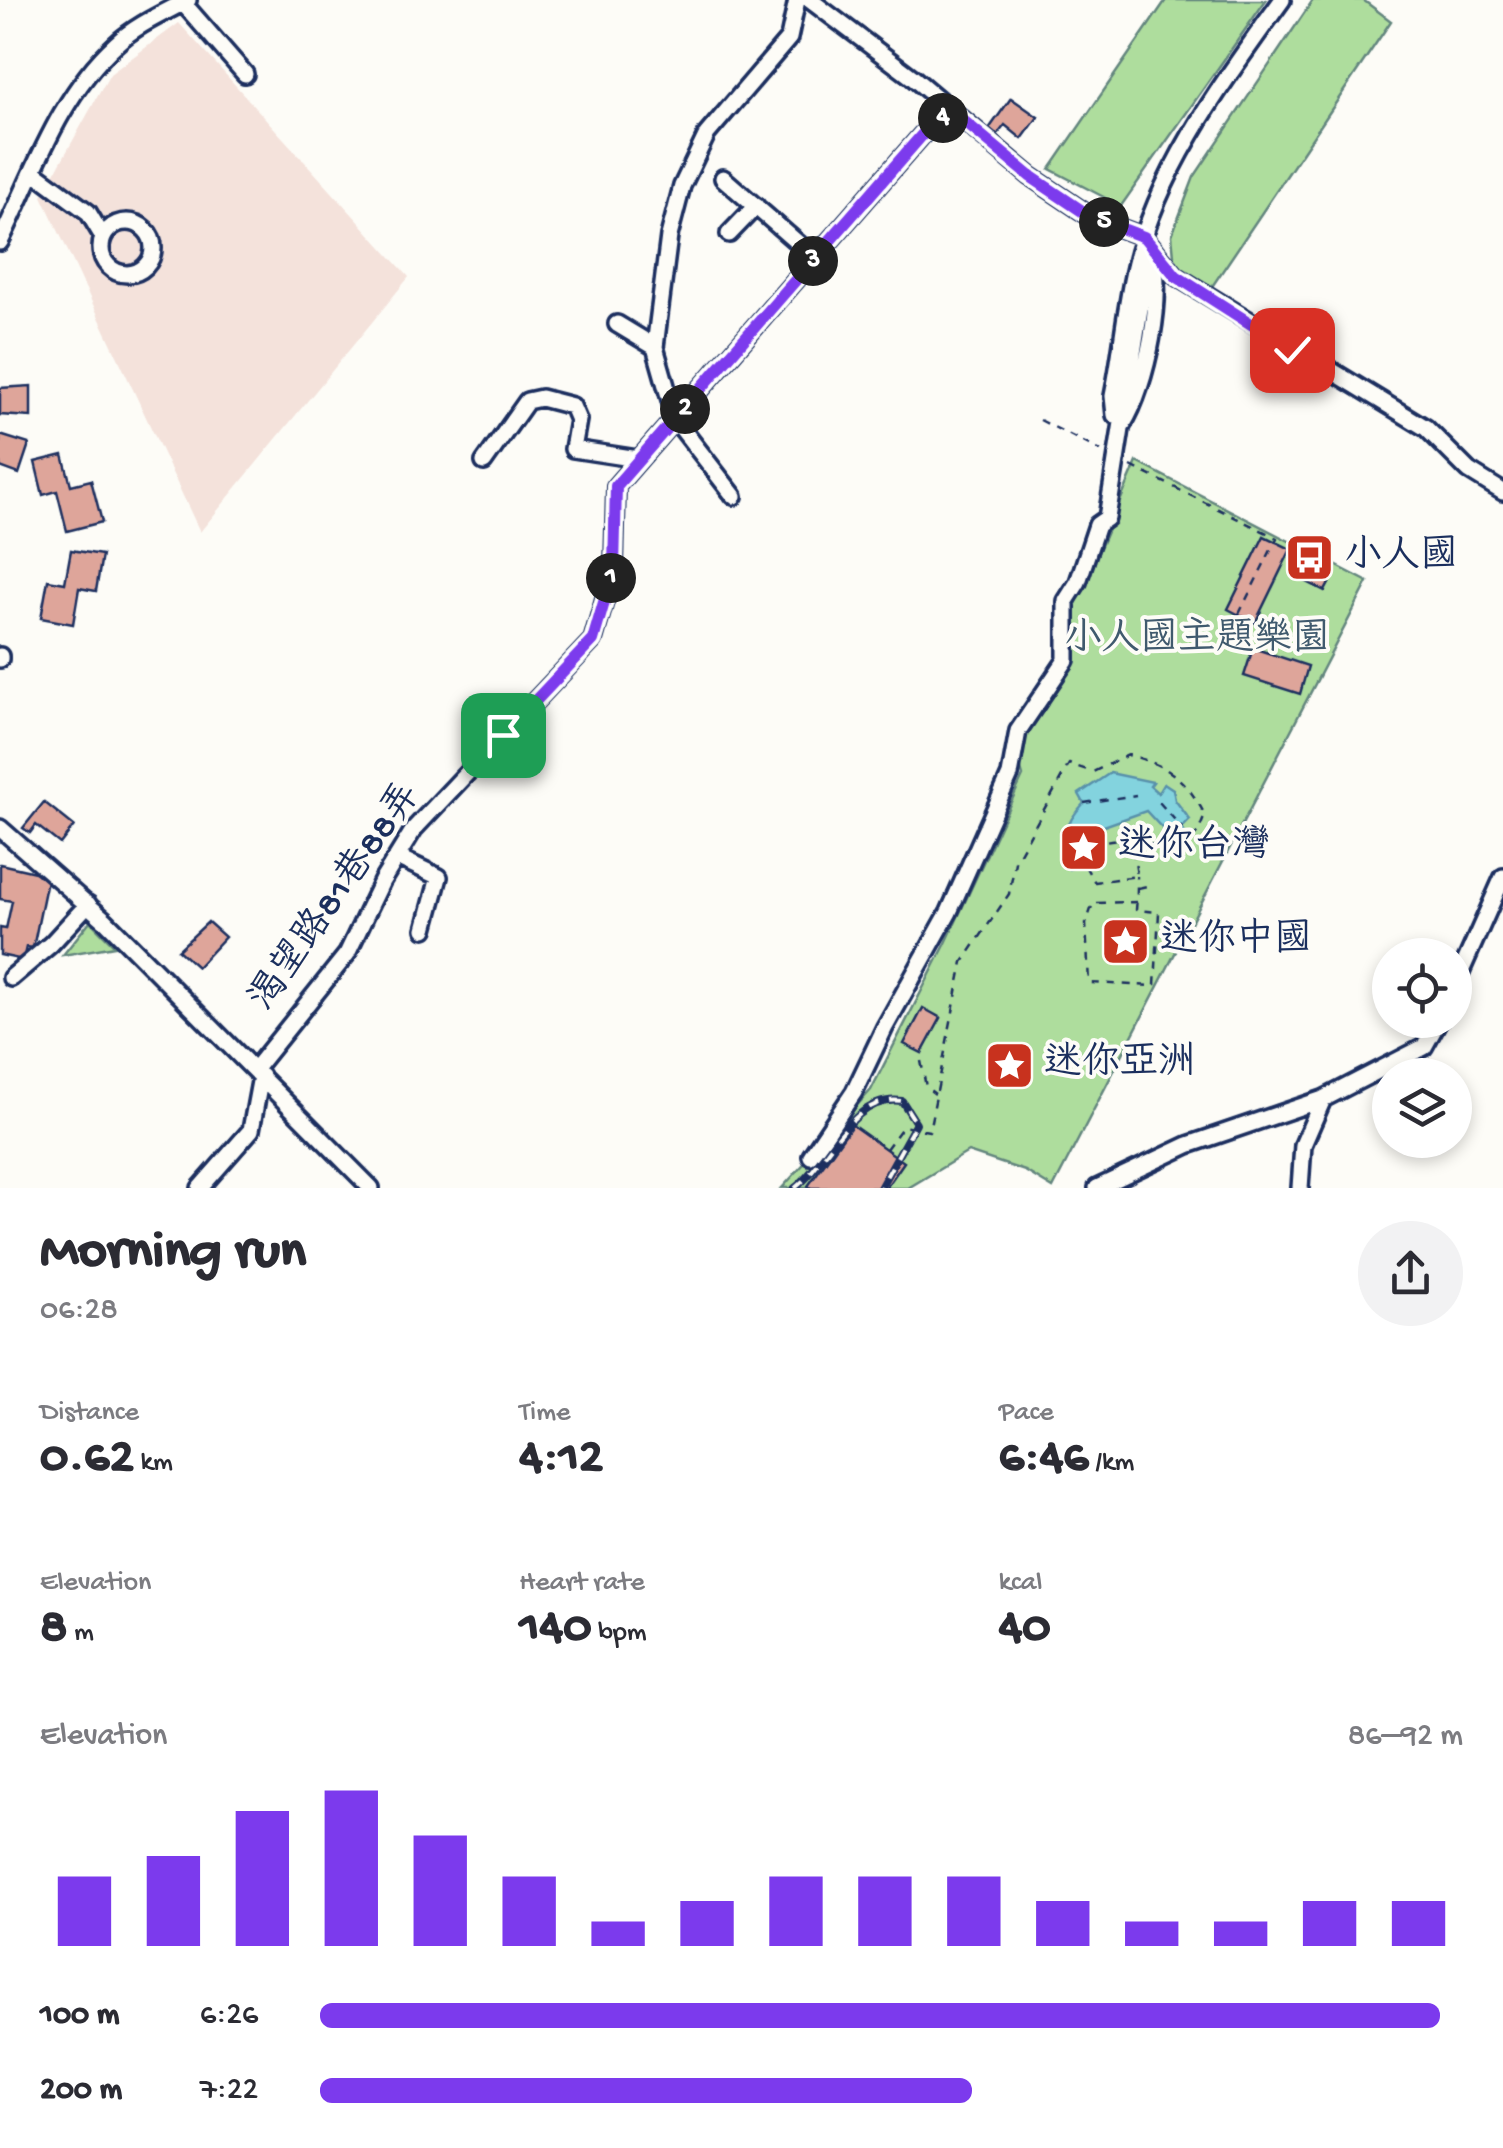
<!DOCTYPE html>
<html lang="en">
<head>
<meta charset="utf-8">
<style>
	:root { --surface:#fff; --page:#f2f2f3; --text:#2b2b33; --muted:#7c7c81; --accent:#7c3aed }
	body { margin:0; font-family:"Gochi Hand","LXGW WenKai TC",sans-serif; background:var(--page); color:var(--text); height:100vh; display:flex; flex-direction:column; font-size:38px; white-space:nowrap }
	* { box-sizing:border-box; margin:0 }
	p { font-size:32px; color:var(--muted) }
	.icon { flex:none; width:55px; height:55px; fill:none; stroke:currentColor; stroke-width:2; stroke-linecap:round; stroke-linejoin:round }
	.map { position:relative; height:1188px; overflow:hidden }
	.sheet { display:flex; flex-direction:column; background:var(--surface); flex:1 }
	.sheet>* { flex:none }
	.controls { position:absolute; left:1372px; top:938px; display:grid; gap:20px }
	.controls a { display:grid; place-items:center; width:100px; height:100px; border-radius:50%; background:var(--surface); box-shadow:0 5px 15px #0003; font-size:50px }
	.pin { position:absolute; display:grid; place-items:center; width:85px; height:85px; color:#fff; margin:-42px; border-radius:20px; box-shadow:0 5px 15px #0006 }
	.km { position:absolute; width:50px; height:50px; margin:-25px; border-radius:50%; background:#222; color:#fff; font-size:28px; line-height:50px; text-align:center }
	.round { display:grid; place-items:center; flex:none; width:105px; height:105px; border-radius:52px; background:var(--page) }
	.overview { display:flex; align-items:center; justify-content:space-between; height:170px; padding:0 40px }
	h1 { font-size:55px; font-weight:800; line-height:75px }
	.figures { display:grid; grid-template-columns:repeat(3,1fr); gap:15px; height:170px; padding:10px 40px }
	.figures div { display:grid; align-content:center }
	.figures b { font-size:50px; font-weight:800 }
	.figures small { font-size:28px; font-weight:400 }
	.figures p { font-size:28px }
	.chart { height:280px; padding:20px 40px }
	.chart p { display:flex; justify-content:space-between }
	.chart svg { width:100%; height:180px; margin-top:10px; stroke:var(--accent); stroke-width:6 }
	ul { padding:0 40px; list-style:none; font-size:32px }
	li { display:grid; grid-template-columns:160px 120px 1fr; align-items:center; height:75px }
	li i { height:25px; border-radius:12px; background:var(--accent) }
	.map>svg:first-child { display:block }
</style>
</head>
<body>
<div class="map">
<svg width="1503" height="1188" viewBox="0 0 1503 1188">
	<rect width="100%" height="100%" fill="#fdfcf7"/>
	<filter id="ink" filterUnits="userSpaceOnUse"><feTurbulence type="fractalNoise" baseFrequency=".01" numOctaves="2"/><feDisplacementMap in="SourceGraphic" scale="20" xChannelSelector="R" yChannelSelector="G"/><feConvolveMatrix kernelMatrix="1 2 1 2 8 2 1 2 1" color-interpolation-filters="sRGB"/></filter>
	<g filter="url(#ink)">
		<!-- built -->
		<path fill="#f4e2db" d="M179,23L409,277L200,532L42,196L110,74Z"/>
		<!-- green -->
		<path fill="#aedd9d" stroke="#64867e" stroke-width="2.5" d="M1166,0H1266L1121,206L1050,169Z
			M1313,0H1363L1391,21L1209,291L1175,266L1172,235L1194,177Z
			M1137,462L1368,582L1053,1188L1025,1171L968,1152L908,1188H782L871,1090L946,943L1023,776L1015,748L1067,673L1075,606Z
			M90,921L115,946L63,955Z"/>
		<!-- water -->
		<path fill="#83d3de" stroke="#5991ab" stroke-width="2.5" d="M1110,773L1153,782L1150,786L1158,793L1164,783L1173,789L1175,800L1190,820L1182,828L1186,835L1173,840L1146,811L1081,834L1082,865L1069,869C1063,839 1062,826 1084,803L1079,794Z"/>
		<!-- building -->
		<path fill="#dea59a" stroke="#1b2f5e" stroke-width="2.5" d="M1011,98L1038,117L1022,139L1005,125L992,142L984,136Z
			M31,386V417L0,415V388Z
			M0,435L29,444L19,474L0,467Z
			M63,455L71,485L91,480L102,522L67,531L57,491L43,495L35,462Z
			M1264,536L1291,549L1255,623L1228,609Z
			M71,550L102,555L96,591L79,588L73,624L41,618L48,580L65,583Z
			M1313,566L1333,576L1325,591L1305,581Z
			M1253,648L1308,666L1300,694L1244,676Z
			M44,802L74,826L60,844L36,825L30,833L23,828Z
			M0,864L48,875L33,948L26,947L23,960L0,955V928L6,929L12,901L0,899Z
			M208,922L225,937L197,967L178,950Z
			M923,1008L941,1018L922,1053L904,1044Z
			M852,1125L904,1162L886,1188H811L808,1186Z"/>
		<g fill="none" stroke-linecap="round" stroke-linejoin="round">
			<defs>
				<path id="minor" d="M810,0L912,77L1030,176L1091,217L1144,237L1176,276L1426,428L1469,471L1503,492
					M183,3L245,74
					M34,172L88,212L103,237
					M723,178L815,258
					M101 248a26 26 0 1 1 52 0a26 26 0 1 1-52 0Z
					M729,234L756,206
					M0,242C34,173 58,97 116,44C136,25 164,13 188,0
					M617,324L655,347
					M1115,415L1113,396C1122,353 1125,309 1135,267C1158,169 1224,81 1282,0
					M1123,424C1146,388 1167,290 1150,250
					M484,462L527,401L541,398L572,406L578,420L573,449L638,459
					M734,496L676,421L655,347L669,236L682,186L707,134L789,38L797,0
					M0,656V659
					M0,828L106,921L371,1188
					M397,857L439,877L425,929
					M11,978L51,944L88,904
					M1455,985L1503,877
					M254,1070L347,954L382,881L414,829L593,640L614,567L616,486L936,119L960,118
					M811,1156L854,1092L885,1027L949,912L1010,775L1018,731L1066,660V601L1078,582L1097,525L1107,518L1146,270L1144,237
					M200,1188L251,1130L261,1076
					M1097,1188L1188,1145L1323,1099L1424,1047L1439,1020
					M1300,1188L1303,1145L1323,1099"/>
			</defs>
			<!-- minor casing -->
			<use href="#minor" stroke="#1b2f5e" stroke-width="22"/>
			<!-- path -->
			<path stroke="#1b2f5e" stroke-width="2.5" stroke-dasharray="8 8" stroke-linecap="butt" d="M1040,420L1101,451
				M1131,466L1277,538L1235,622
				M1159,802L1182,828
				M1084,803L1136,795
				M1138,888L1152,885
				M1137,902L1093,903L1086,924L1089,983L1155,986L1159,912L1136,910C1137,899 1137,887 1137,876
				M921,1061L926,1087L935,1094
				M886,1149L903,1126L929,1131L963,962L1009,894L1015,862L1069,764L1093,772L1128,755C1168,765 1186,779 1205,815L1198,833L1183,846L1149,844L1145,825L1127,829C1131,844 1135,859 1137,876L1095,882C1066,843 1099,841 1129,838"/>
			<!-- minor -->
			<use href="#minor" stroke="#fdfcf7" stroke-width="15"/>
			<defs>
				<path id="rail" d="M795,1188C829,1162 851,1094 902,1101L916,1123L880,1188"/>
			</defs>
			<!-- rail casing -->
			<use href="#rail" stroke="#1b2f5e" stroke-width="8"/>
			<!-- rail -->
			<use href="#rail" stroke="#fdfcf7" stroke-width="4" stroke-dasharray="11" stroke-linecap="butt"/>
		</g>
	</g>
	<g fill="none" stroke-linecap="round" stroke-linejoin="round" filter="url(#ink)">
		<defs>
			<path id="route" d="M503,735L593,640L614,568L616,486L936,119L960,118L1030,176L1091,217L1144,237L1176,276L1292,350"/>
		</defs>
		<!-- route casing -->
		<use href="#route" stroke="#fff" stroke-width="20"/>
		<!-- route -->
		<use href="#route" stroke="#7c3aed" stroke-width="12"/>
	</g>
	<!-- icons -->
	<defs>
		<symbol id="bus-square" viewBox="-11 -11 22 22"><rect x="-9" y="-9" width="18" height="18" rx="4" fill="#c8321e" stroke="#fdfcf7"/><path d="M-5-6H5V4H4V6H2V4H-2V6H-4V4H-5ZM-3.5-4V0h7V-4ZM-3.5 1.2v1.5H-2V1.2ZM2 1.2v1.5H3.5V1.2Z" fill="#fff"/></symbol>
		<symbol id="sight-square" viewBox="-11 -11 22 22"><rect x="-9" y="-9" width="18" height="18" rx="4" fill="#c8321e" stroke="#fdfcf7"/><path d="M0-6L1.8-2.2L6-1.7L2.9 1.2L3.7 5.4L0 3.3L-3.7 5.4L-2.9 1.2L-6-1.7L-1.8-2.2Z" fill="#fff"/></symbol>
	</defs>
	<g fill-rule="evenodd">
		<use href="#bus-square" x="1282" y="530" width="55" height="55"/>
		<use href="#sight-square" x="1056" y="820" width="55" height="55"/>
		<use href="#sight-square" x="1098" y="914" width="55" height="55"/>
		<use href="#sight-square" x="982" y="1038" width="55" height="55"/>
	</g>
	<g text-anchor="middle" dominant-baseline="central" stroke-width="8" stroke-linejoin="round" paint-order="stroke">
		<!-- poi labels -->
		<g font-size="38" fill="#1b2f5e" stroke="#fdfcf7" text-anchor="start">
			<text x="1344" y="558">小人國</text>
			<text x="1118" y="848">迷你台灣</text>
			<text x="1160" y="942">迷你中國</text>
			<text x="1044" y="1065">迷你亞洲</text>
		</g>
		<!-- park labels -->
		<g font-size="38" fill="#405a6e" stroke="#fdfcf7">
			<text x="1197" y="641">小人國主題樂園</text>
		</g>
		<!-- street labels -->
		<g font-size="38" fill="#1b2f5e" stroke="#fdfcf7">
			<text transform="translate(337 898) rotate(-55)">渴望路81巷88弄</text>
		</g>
	</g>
</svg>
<div class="controls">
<a><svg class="icon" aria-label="locate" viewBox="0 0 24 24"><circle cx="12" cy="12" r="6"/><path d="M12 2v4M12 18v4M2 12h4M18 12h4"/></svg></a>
<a><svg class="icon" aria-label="layers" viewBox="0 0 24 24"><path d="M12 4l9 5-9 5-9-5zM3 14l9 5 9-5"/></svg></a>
</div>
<div class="pin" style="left:503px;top:735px;background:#1e9e55"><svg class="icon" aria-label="arrive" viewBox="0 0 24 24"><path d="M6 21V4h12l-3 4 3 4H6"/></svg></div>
<div class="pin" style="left:1292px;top:350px;background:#d93025"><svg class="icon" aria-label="check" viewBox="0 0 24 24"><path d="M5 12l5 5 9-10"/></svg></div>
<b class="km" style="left:611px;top:578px">1</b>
<b class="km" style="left:685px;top:409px">2</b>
<b class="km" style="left:813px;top:261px">3</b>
<b class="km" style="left:943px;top:118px">4</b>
<b class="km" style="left:1104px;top:222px">5</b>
</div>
<section class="sheet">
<div class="overview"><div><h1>Morning run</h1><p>06:28</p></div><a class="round"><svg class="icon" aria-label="share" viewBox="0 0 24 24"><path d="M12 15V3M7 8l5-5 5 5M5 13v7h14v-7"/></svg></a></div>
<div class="figures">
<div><p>Distance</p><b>0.62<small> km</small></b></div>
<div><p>Time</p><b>4:12</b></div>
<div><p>Pace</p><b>6:46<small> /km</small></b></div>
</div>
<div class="figures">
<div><p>Elevation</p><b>8<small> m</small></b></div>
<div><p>Heart rate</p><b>140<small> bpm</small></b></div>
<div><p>kcal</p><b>40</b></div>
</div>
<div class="chart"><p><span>Elevation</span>86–92 m</p>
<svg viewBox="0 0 160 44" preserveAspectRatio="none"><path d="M5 44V27M15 44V22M25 44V11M35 44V6M45 44V17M55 44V27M65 44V38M75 44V33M85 44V27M95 44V27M105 44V27M115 44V33M125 44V38M135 44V38M145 44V33M155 44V33"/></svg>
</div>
<ul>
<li><b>100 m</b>6:26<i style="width:98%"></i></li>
<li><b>200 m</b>7:22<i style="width:57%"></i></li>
</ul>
</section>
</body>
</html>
